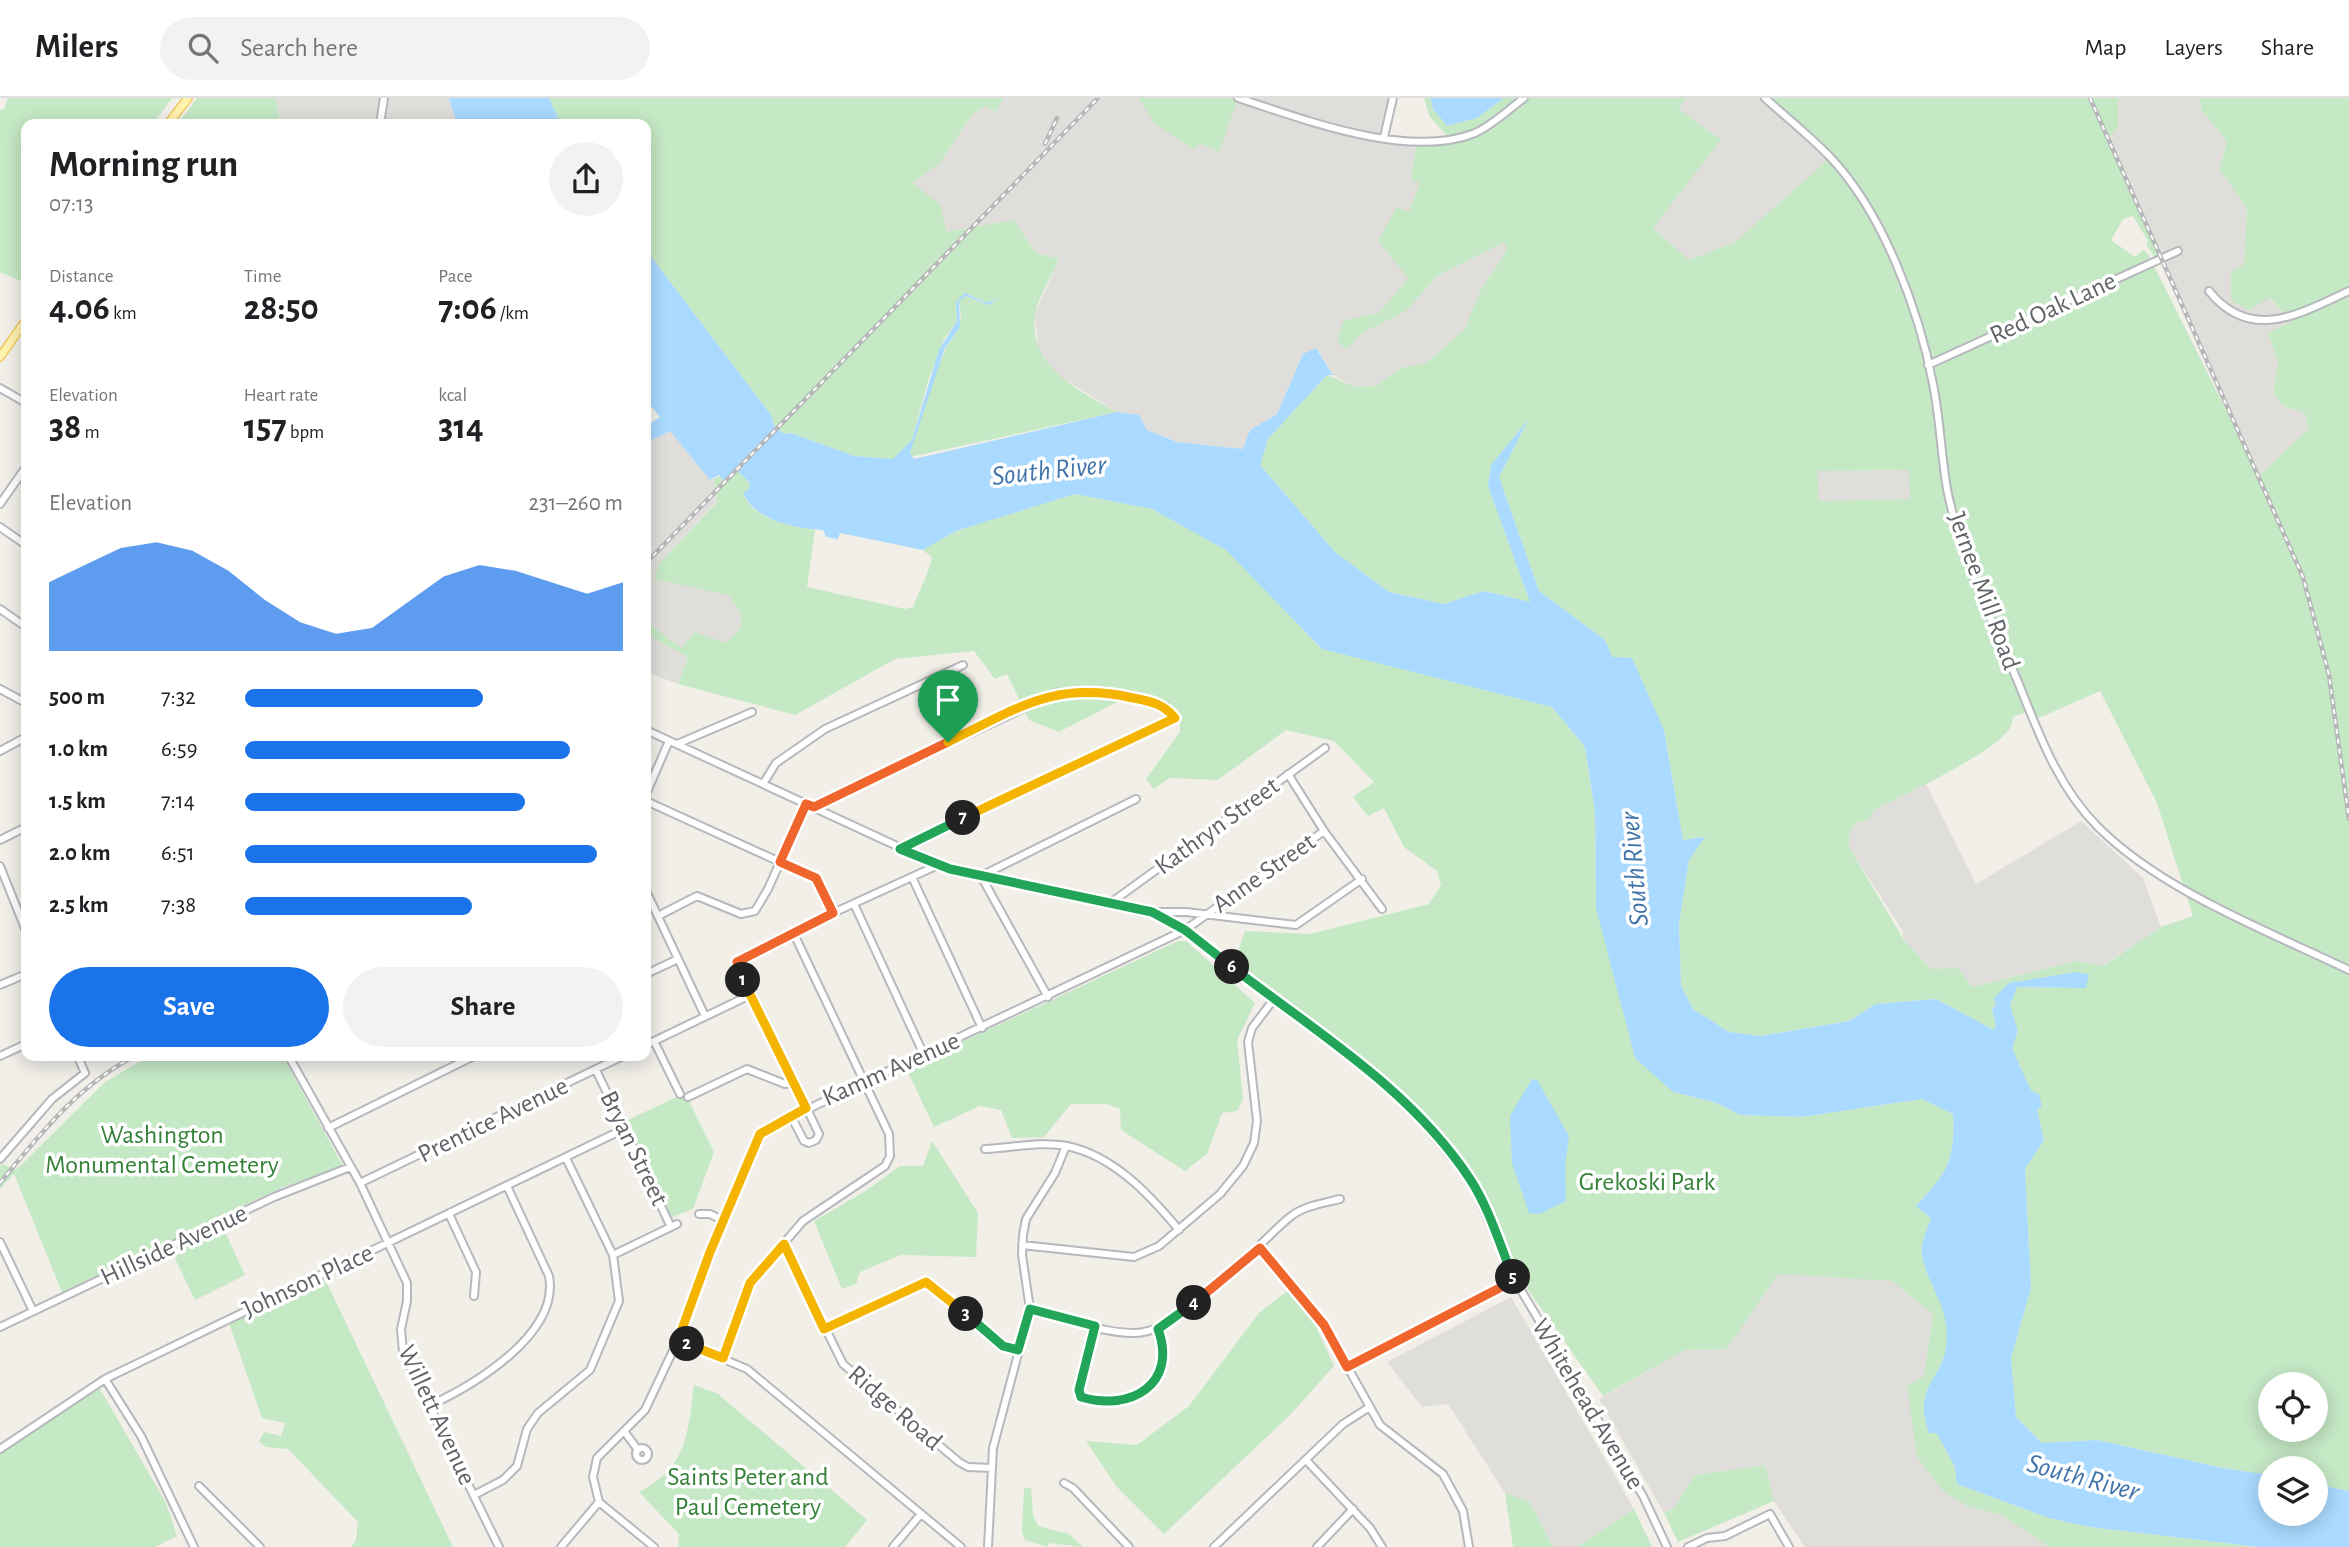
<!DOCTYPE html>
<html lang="en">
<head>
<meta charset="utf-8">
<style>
	:root { --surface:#fff; --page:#f2f2f2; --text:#202124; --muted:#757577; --line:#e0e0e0; --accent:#1a73e8 }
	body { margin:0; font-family:"Alegreya Sans",sans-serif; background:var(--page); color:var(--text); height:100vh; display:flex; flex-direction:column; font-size:26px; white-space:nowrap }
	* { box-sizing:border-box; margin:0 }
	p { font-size:23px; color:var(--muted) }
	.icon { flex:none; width:38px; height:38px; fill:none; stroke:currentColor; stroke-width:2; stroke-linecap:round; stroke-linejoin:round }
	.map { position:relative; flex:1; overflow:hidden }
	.panel { position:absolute; left:21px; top:21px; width:630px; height:942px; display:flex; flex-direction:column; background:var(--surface); border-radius:14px; box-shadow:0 4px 18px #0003 }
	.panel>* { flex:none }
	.buttons { position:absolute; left:2258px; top:1274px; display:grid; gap:14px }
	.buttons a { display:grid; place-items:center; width:70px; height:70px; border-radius:50%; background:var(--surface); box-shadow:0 4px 18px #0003; font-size:35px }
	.pin { position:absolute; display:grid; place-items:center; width:60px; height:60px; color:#fff; margin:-72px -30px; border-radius:50% 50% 50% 0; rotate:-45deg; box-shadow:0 0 7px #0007 }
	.pin .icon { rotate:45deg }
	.km { position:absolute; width:35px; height:35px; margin:-18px; border-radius:50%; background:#222; color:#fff; font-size:19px; line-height:35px; text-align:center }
	.round { display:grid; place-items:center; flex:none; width:74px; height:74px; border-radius:37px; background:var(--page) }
	.overview { display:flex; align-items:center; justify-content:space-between; height:119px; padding:0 28px }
	h1 { font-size:38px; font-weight:600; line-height:52px }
	.stats { display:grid; grid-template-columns:repeat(3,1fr); gap:10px; height:119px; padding:7px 28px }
	.stats div { display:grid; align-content:center }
	.stats b { font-size:35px; font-weight:600 }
	.stats small { font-size:19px; font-weight:400 }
	.stats p { font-size:19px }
	.chart { height:196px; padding:14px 28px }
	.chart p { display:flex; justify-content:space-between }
	.chart svg { width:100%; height:126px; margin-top:7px; fill:var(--accent); opacity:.7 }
	.primary-button { display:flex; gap:14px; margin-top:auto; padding:14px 28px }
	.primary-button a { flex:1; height:80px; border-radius:42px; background:var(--accent); color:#fff; font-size:28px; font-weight:600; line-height:80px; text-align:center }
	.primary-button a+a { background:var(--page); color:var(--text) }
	ul { padding:0 28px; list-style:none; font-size:23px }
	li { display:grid; grid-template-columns:112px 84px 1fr; align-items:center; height:52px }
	li i { height:18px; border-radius:9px; background:var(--accent) }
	header { display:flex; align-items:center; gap:42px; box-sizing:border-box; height:98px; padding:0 35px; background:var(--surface); border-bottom:2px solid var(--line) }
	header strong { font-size:33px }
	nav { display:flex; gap:38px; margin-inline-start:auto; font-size:24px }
	.search { width:490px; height:63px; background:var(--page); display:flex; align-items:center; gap:18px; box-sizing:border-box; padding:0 24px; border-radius:38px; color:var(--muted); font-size:26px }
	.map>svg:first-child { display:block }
</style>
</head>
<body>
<header>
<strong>Milers</strong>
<div class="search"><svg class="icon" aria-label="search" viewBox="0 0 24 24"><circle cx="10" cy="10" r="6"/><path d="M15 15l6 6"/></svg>Search here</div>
<nav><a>Map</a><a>Layers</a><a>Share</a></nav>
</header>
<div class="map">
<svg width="2349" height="1449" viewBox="0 0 2349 1449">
	<rect width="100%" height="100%" fill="#f1efe8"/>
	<!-- industrial -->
	<path fill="#e0deda" d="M275,0H449L457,26H281Z
		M1004,0H1139L1156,26L1195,52L1199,45L1219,53L1238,0H1393L1384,38L1417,42L1411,81L1421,84L1409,114V180L1379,215L1345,222L1338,242L1346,252L1362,235L1406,213L1437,178L1506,143L1507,152L1480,193L1466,231L1426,265L1401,270L1376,288L1355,289L1333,277L1317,250L1303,256L1277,316L1250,332L1243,351L1177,344L1147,332L1139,317L1117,314L1054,275L1038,248L1035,216L1059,161L1036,155L1014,122L946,134L911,85L940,65L972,17L985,8L996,13Z
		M1685,0H1765L1831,60L1735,144L1689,162L1653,130L1720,42L1679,11Z
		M2118,0H2200L2201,11L2227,44L2219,71L2247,110L2244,166L2268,200L2293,224L2268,235L2278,264L2273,295L2283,308L2305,315L2308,331L2259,378L2108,41L2118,30Z
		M670,333L710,382L714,381L717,403L660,465L729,497L740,515L741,530L726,545L681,550L646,523V345Z
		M1910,372L1911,401L1818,403L1816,373Z
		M646,536L688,559L678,586L646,574Z
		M1926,686L1976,786L2081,723L2143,780L2161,829L2102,868L2076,863L1972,889L1958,870L1931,871L1904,842L1902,832L1849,749V737L1856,725L1869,722L1872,713Z
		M1778,1176L1892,1183L1933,1216L1924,1279L1967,1408L2001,1417L2050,1449H1805L1774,1403L1765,1367L1695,1377L1674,1410L1664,1415L1599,1301L1685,1252L1727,1251Z
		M1511,1199L1634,1411L1577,1449H1553L1530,1405L1505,1395L1448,1306L1422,1309L1387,1264Z"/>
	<!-- green -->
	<path fill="#c5e8c5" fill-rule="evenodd" d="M8,0H172L153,26H26V189L21,183L0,174V12L4,11Z
		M197,0H275L281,26H178Z
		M549,0H1004L996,14L985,8L972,17L940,65L912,85L941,107L946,134L1014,122L1036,155L1059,161C1052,178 1038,199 1035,217C1028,268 1079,293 1117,314L910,359C911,337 935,276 945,253C955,230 965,233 959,203L965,198L988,207L996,202L986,205L965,195L956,204L957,223L944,241L928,283L912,342L894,361L854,358L791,335L784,336L774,327L771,317L646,152V26H561Z
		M1139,0H1238L1219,54L1199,45L1195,52L1155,26Z
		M1424,0H1431L1433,11L1447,28L1477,20L1504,0H1685L1679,11L1721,42L1653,130L1689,162L1735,144L1830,60L1765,0H2118V30L2108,41L2161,160L2157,162L2146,146L2148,143L2133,118L2123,121L2111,142L2135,159L2143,152L2148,156L2259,378L2308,331L2305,315L2283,308L2273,295L2278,264L2268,235L2292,223L2269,200L2249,212L2231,203V174L2244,166L2247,110L2219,71L2227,44L2201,11L2200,0H2349V1393L2315,1386V1370H2270V1377L2223,1370L2097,1342L2042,1345L2016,1319L2011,1260L2031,1190L2025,1071L2044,1042L2031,994L2012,950L2018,933L2009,907L2017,889L2085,890L2075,874L2009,885L1992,912L1996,927L1994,932L1936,901L1876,906L1849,923L1760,938L1729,934L1693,911L1681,888L1679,825L1689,762L1703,739L1683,742L1664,632L1611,559L1605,542L1539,493L1499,379L1526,325L1491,367L1488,388L1530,504L1484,493L1444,506L1389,494L1335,454L1260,367L1268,341L1327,277L1355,289L1376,288L1401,270L1426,265L1465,231L1480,193L1507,152L1505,144L1437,178L1406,213L1362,235L1346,252L1337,242L1344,222L1379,215L1408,180L1378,143L1397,109L1409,114L1420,85L1411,82L1417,42L1450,41L1430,19ZM1909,372L1910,401L1819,403L1817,373ZM2100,593L2157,705L2193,818L2161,829L2103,868L2076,863L1972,889L1958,870L1931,871L1904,842L1849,749V737L1856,725L1869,722L1873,713C1908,694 1981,662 2007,634C2011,630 2012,624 2013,619L2029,613L2033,621L2041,619ZM2270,1286H2315V1332H2270Z
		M735,371L750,385L749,391L743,396C757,424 787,425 815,432L807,489L905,511L913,509C919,492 929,476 932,459L923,452L956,433L1075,396L1152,411L1226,451L1322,551L1552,609L1585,649L1595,714L1596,810L1673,994L1717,1005L1740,1017L1801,1019L1922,1001L1953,1016C1955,1063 1948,1074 1916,1108L1931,1120L1921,1155L1948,1220L1947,1255L1931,1287L1937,1335L1955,1369L1957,1386L2049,1420L2090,1429L2259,1449H2050L2001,1417L1967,1408L1943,1393L1917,1359L1907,1288L1924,1278L1933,1216L1892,1183L1778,1176L1727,1251L1685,1252L1603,1298L1517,1176L1463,1062L1406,999L1291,905L1234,865L1245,833L1310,836L1429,806L1441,787L1437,773L1404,749L1384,710L1368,718L1353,699L1374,684L1334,643L1286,632L1218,682L1169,680L1154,691L1146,681L1180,634L1179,619L1119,603L1059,634L1029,622L1007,576L995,581L974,553L895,561L795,617L678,586L688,559L646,536V523L681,550L695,534L726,545L741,530L740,515L729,497L654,481L660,465L717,404L714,381Z
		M1178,843H1186L1255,905L1237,942L1243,1001L1237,1013L1222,1015L1207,1056L1185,1073L1121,1032L1120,1011L1107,1006H1071L1044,1039L1012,1040L1001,1012L980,1008L934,1029L906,970Z
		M151,957H282L343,1068L281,1090L218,1119L245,1177L195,1202L167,1144L62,1194L14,1076L0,1091V1069L2,1066L16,1072L105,984Z
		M685,995L714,1054L693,1111L672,1119L626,1023Z
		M932,1043L978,1115L976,1159L901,1157L860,1174L856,1186L842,1191L814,1123L864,1094L900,1068H923Z
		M324,1179L453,1449H351L356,1442L358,1424L288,1351L266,1349L259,1344L264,1334L281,1338L285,1325L262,1320L229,1225Z
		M1287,1193L1315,1226L1334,1268L1290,1317L1164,1436L1116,1388L1086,1343L1137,1347L1189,1308L1259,1215Z
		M694,1287L718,1296L867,1422L845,1449H678L679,1436L639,1394C687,1370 688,1335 694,1287Z
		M100,1291L166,1405L177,1438L155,1449H0V1354Z
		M1765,1367L1774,1403L1678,1444L1664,1415L1674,1410L1695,1377Z
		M1024,1390H1031L1033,1417L1038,1428L1069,1436L1083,1449L1049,1445L1048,1449L1025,1442L1022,1434Z
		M1505,1395L1530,1404L1553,1449H1513Z
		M1634,1411L1652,1449H1577Z"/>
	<!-- water -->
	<path fill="#aadaff" d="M449,0H549L561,26H457Z
		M1431,0H1504L1477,20L1447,28L1433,11Z
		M646,152L771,317L774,327L784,336L791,335L854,358L893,361L912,342L939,252L957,223L956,204L965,195L986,205L1000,200L988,207L966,198L959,203L960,229L945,250L910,355L914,361L1117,314L1139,317L1147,332L1177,344L1243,351L1250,332L1277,316L1303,256L1316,250L1333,277H1327L1268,341L1260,367L1335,454L1389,494L1444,506L1484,493L1530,504L1488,388L1491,367L1528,322L1499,379L1539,493L1605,542L1612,559L1632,560L1664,632L1683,742L1705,739L1689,762L1679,825L1681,888L1693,911L1729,934L1760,938L1849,923L1876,906L1936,901L1994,932L1996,927L1992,912L1996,906L1994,900L2009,885L2075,874L2089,876L2086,890L2017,889L2010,907L2018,933L2012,950L2031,993L2039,996L2042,1008L2037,1012L2044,1042L2025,1071L2031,1190L2011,1260L2016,1319L2042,1345L2097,1342L2223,1370L2270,1377V1416H2315V1386L2349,1393V1449H2259L2090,1429L2049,1420L1957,1386L1955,1369L1937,1335H1929C1911,1284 1946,1284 1947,1239C1948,1208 1927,1186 1922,1157C1920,1146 1928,1130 1931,1120L1916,1108C1948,1074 1955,1063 1953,1016L1922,1001L1801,1019L1740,1017L1717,1005L1673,994L1635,960L1596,810L1595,714L1585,649L1552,609L1322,551L1226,452L1152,411L1075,396L956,433L923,452L840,435L838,441L826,439L823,432C793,430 756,423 743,395L749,391L750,385L735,371L724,382L719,377L710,382L670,333L646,345V328L660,319L646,302Z
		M1532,981L1537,982L1569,1038L1565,1069L1566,1103L1539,1116L1529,1115L1512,1065L1510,1018Z"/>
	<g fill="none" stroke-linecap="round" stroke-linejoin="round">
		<defs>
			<path id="minor" d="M1238,0C1303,21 1408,62 1475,35C1493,27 1509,11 1524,0
				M1765,0C1787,20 1811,39 1831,60C1883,115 1919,212 1933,286C1940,321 1941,356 1947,391C1960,457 1992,522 2018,584C2039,636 2058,689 2098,729C2162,793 2268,833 2349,872
				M380,26L384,0
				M1384,39L1393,0
				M2209,193C2251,245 2299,216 2349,193
				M1928,267L2178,153
				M0,290L26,305
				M0,406L26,369
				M0,429L26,447
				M0,511L26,529
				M0,591L26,605
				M646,632L938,767L1152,814L1185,832L1362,966L1408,1006L1471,1082L1515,1182L1643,1398L1667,1449
				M677,646L752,614
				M0,653L26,639
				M1288,676L1324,733L1382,811
				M763,686L776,665L825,631L963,567
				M646,696L669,643
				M646,703L815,780L833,815
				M814,709L1056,595L1105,593L1166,608L1175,620L900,751
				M0,742L26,729
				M0,768L26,833
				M912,779L982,930
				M646,793L705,918
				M854,806L924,957
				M1109,806L1325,650
				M1154,814H1186L1296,827L1362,781
				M658,818L697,798L741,816L755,813L768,791L806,706
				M646,876L678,861
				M0,887L26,876
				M1048,899L981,778L1136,701
				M654,943L680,996
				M646,947L750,897
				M288,957L360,1085L407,1185V1203L401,1231L403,1254L499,1449
				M0,958L26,946
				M596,972L671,1129
				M688,999L747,971L785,986L793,985
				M791,1018L804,1043L809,1045L816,1042L819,1036L737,864L833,815L938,767
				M328,1030L476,957
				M985,1051C1011,1050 1041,1043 1067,1048C1114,1058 1150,1097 1179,1132
				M0,1061L52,1001L85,975L77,957
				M360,1085L625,957
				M449,1116L476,1174L474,1198
				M699,1116H710L722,1122
				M0,1144L33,1213
				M784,1146L843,1266L959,1364L968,1369L992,1370
				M1022,1147L1134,1159L1159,1148L1220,1096L1243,1068L1254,1045L1257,1023L1248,944L1252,930L1274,901
				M1260,1150L1324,1227L1380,1327L1443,1376L1463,1413L1469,1449
				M613,1157L677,1126
				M1030,1211C1063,1219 1100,1235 1134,1235C1183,1236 1253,1149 1290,1119C1303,1108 1324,1105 1340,1101
				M1095,1228L1079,1292L1081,1299C1131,1313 1178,1287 1158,1231
				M0,1229L274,1099L350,1069
				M824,1231L926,1184L1003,1248L1018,1252
				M678,1242L747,1271L961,1449
				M723,1260L750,1185L803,1123L885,1068L890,1058L889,1036L794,836
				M1347,1269L1515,1182
				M105,1281L141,1338L194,1449
				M429,1308C474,1287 560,1236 549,1178L507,1088
				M624,1333L638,1352
				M636 1356a6 6 0 1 1 12 0a6 6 0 1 1-12 0Z
				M0,1351L105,1281L624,1031
				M1306,1362L1370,1430L1382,1449
				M1064,1385L1073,1390L1129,1449
				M199,1388L260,1449
				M474,1397L503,1382L517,1368L527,1331L538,1315L590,1272L619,1203L613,1157L566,1060
				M599,1404L593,1379L597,1360L645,1312L678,1242L710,1154L754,1048L766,1031L1185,832L1324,733
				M599,1404L654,1449
				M561,1449L599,1404
				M893,1449L921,1416
				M988,1449L993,1350L1030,1211L1022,1157L1023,1137L1026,1121L1055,1075L1066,1048
				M1214,1449L1343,1326L1368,1310
				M1317,1449L1353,1411
				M1688,1449L1707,1440L1725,1438L1770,1416L1789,1449"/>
			<path id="major" d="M168,26L188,0
				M0,259L26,222"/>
		</defs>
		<!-- minor casing -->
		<use href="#minor" stroke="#b5b8bc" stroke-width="10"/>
		<!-- major casing -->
		<use href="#major" stroke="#f2c960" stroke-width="10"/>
		<!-- minor -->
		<use href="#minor" stroke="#fff" stroke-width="6"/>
		<!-- major -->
		<use href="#major" stroke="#fff2af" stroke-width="7"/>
		<defs>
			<path id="rail" d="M2090,0L2303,479L2329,577L2349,721
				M1045,46L1057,20
				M646,465L1098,0
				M0,1085C40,1036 79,986 137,957"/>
		</defs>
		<!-- rail casing -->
		<use href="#rail" stroke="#b6b7b8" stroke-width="4.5"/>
		<!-- rail -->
		<use href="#rail" stroke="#fff" stroke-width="2" stroke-dasharray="5" stroke-linecap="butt"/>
	</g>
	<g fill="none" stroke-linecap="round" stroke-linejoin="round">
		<defs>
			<path id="split-1" d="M743,882L737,864L833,815L816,780L780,764L806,706L814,709L948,644"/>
			<path id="split-2" d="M687,1246L678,1242L710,1154L760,1036L806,1010L743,882"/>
			<path id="split-3" d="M687,1246L723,1260L750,1185L784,1146L824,1231L926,1184L966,1216"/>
			<path id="split-4" d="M966,1216L1003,1248L1018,1252L1030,1211L1095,1228L1079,1292L1081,1299C1131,1314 1178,1286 1158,1231L1194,1205"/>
			<path id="split-5" d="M1194,1205L1260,1150L1324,1227L1347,1269L1515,1182L1513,1179"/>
			<path id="split-6" d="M1232,869C1316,934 1411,991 1470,1081C1489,1110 1500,1147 1513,1179"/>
			<path id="split-7" d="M963,720L900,751L950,771L1152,814L1185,832L1232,869"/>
			<path id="split-8" d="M948,644C1017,611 1053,582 1133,600C1150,603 1164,606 1175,620L963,720"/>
		</defs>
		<!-- split-1 casing -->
		<use href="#split-1" stroke="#fff" stroke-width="14"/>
		<!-- split-2 casing -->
		<use href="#split-2" stroke="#fff" stroke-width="14"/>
		<!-- split-3 casing -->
		<use href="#split-3" stroke="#fff" stroke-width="14"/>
		<!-- split-4 casing -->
		<use href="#split-4" stroke="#fff" stroke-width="14"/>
		<!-- split-5 casing -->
		<use href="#split-5" stroke="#fff" stroke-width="14"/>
		<!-- split-6 casing -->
		<use href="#split-6" stroke="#fff" stroke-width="14"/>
		<!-- split-7 casing -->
		<use href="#split-7" stroke="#fff" stroke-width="14"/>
		<!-- split-8 casing -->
		<use href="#split-8" stroke="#fff" stroke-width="14"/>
		<!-- split-1 -->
		<use href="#split-1" stroke="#f0652b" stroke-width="9"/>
		<!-- split-2 -->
		<use href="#split-2" stroke="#f5b400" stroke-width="9"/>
		<!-- split-3 -->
		<use href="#split-3" stroke="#f5b400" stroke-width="9"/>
		<!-- split-4 -->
		<use href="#split-4" stroke="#22a559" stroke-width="9"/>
		<!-- split-5 -->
		<use href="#split-5" stroke="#f0652b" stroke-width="9"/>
		<!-- split-6 -->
		<use href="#split-6" stroke="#22a559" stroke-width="9"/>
		<!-- split-7 -->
		<use href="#split-7" stroke="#22a559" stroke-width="9"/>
		<!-- split-8 -->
		<use href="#split-8" stroke="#f5b400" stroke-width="9"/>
	</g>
	<g text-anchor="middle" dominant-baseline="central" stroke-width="7" stroke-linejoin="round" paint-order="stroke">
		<!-- street labels -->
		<g font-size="26" fill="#5f6368" stroke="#fff">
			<text transform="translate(2053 210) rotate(-25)">Red Oak Lane</text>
			<text transform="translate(1984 493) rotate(70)">Jernee Mill Road</text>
			<text transform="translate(1217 728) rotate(-36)">Kathryn Street</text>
			<text transform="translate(1264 775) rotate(-35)">Anne Street</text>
			<text transform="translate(891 971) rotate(-24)">Kamm Avenue</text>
			<text transform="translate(493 1022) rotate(-26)">Prentice Avenue</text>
			<text transform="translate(634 1050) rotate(64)">Bryan Street</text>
			<text transform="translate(174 1147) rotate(-25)">Hillside Avenue</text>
			<text transform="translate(308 1183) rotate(-25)">Johnson Place</text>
			<text transform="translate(1588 1306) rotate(59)">Whitehead Avenue</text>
			<text transform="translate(895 1310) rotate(41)">Ridge Road</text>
			<text transform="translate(437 1317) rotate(65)">Willett Avenue</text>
		</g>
		<!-- park labels -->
		<g font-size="26" fill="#348238" stroke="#fff">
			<text x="162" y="1037">Washington<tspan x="162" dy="30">Monumental Cemetery</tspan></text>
			<text x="1647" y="1084">Grekoski Park</text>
			<text x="748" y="1379">Saints Peter and<tspan x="748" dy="30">Paul Cemetery</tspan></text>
		</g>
		<!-- water labels -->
		<g font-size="28" font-style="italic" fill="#4174aa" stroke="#fff">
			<text transform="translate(1049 373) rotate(-6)">South River</text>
			<text transform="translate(1635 771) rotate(-95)">South River</text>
			<text transform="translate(2083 1380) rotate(15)">South River</text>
		</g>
	</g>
</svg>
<div class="buttons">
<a><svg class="icon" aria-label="locate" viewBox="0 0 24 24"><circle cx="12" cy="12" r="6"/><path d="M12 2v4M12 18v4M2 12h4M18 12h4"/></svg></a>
<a><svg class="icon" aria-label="layers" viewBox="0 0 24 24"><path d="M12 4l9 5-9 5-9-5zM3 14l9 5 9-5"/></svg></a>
</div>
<div class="pin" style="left:948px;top:644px;background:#1e9e55"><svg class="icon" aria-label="arrive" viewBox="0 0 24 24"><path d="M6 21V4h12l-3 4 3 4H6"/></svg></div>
<b class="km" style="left:743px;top:882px">1</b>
<b class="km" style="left:687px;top:1246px">2</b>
<b class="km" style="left:966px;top:1216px">3</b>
<b class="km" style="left:1194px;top:1205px">4</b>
<b class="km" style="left:1513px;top:1179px">5</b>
<b class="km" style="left:1232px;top:869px">6</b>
<b class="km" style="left:963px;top:720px">7</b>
<section class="panel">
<div class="overview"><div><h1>Morning run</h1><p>07:13</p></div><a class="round"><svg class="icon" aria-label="share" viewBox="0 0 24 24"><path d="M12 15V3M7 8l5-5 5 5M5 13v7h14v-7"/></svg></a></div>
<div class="stats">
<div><p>Distance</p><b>4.06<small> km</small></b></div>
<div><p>Time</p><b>28:50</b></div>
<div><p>Pace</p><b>7:06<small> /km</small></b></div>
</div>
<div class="stats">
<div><p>Elevation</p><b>38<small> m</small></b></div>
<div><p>Heart rate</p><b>157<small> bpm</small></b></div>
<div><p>kcal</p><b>314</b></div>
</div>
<div class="chart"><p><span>Elevation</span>231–260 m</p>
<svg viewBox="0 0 160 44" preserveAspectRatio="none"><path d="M0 44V20L10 14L20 8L30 6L40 9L50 16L60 26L70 34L80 38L90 36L100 27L110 18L120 14L130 16L140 20L150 24L160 20V44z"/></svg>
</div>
<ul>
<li><b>500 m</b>7:32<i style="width:63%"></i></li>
<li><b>1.0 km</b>6:59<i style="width:86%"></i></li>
<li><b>1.5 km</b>7:14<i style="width:74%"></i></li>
<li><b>2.0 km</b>6:51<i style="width:93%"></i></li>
<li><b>2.5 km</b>7:38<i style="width:60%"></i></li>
</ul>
<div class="primary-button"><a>Save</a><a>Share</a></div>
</section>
</div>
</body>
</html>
